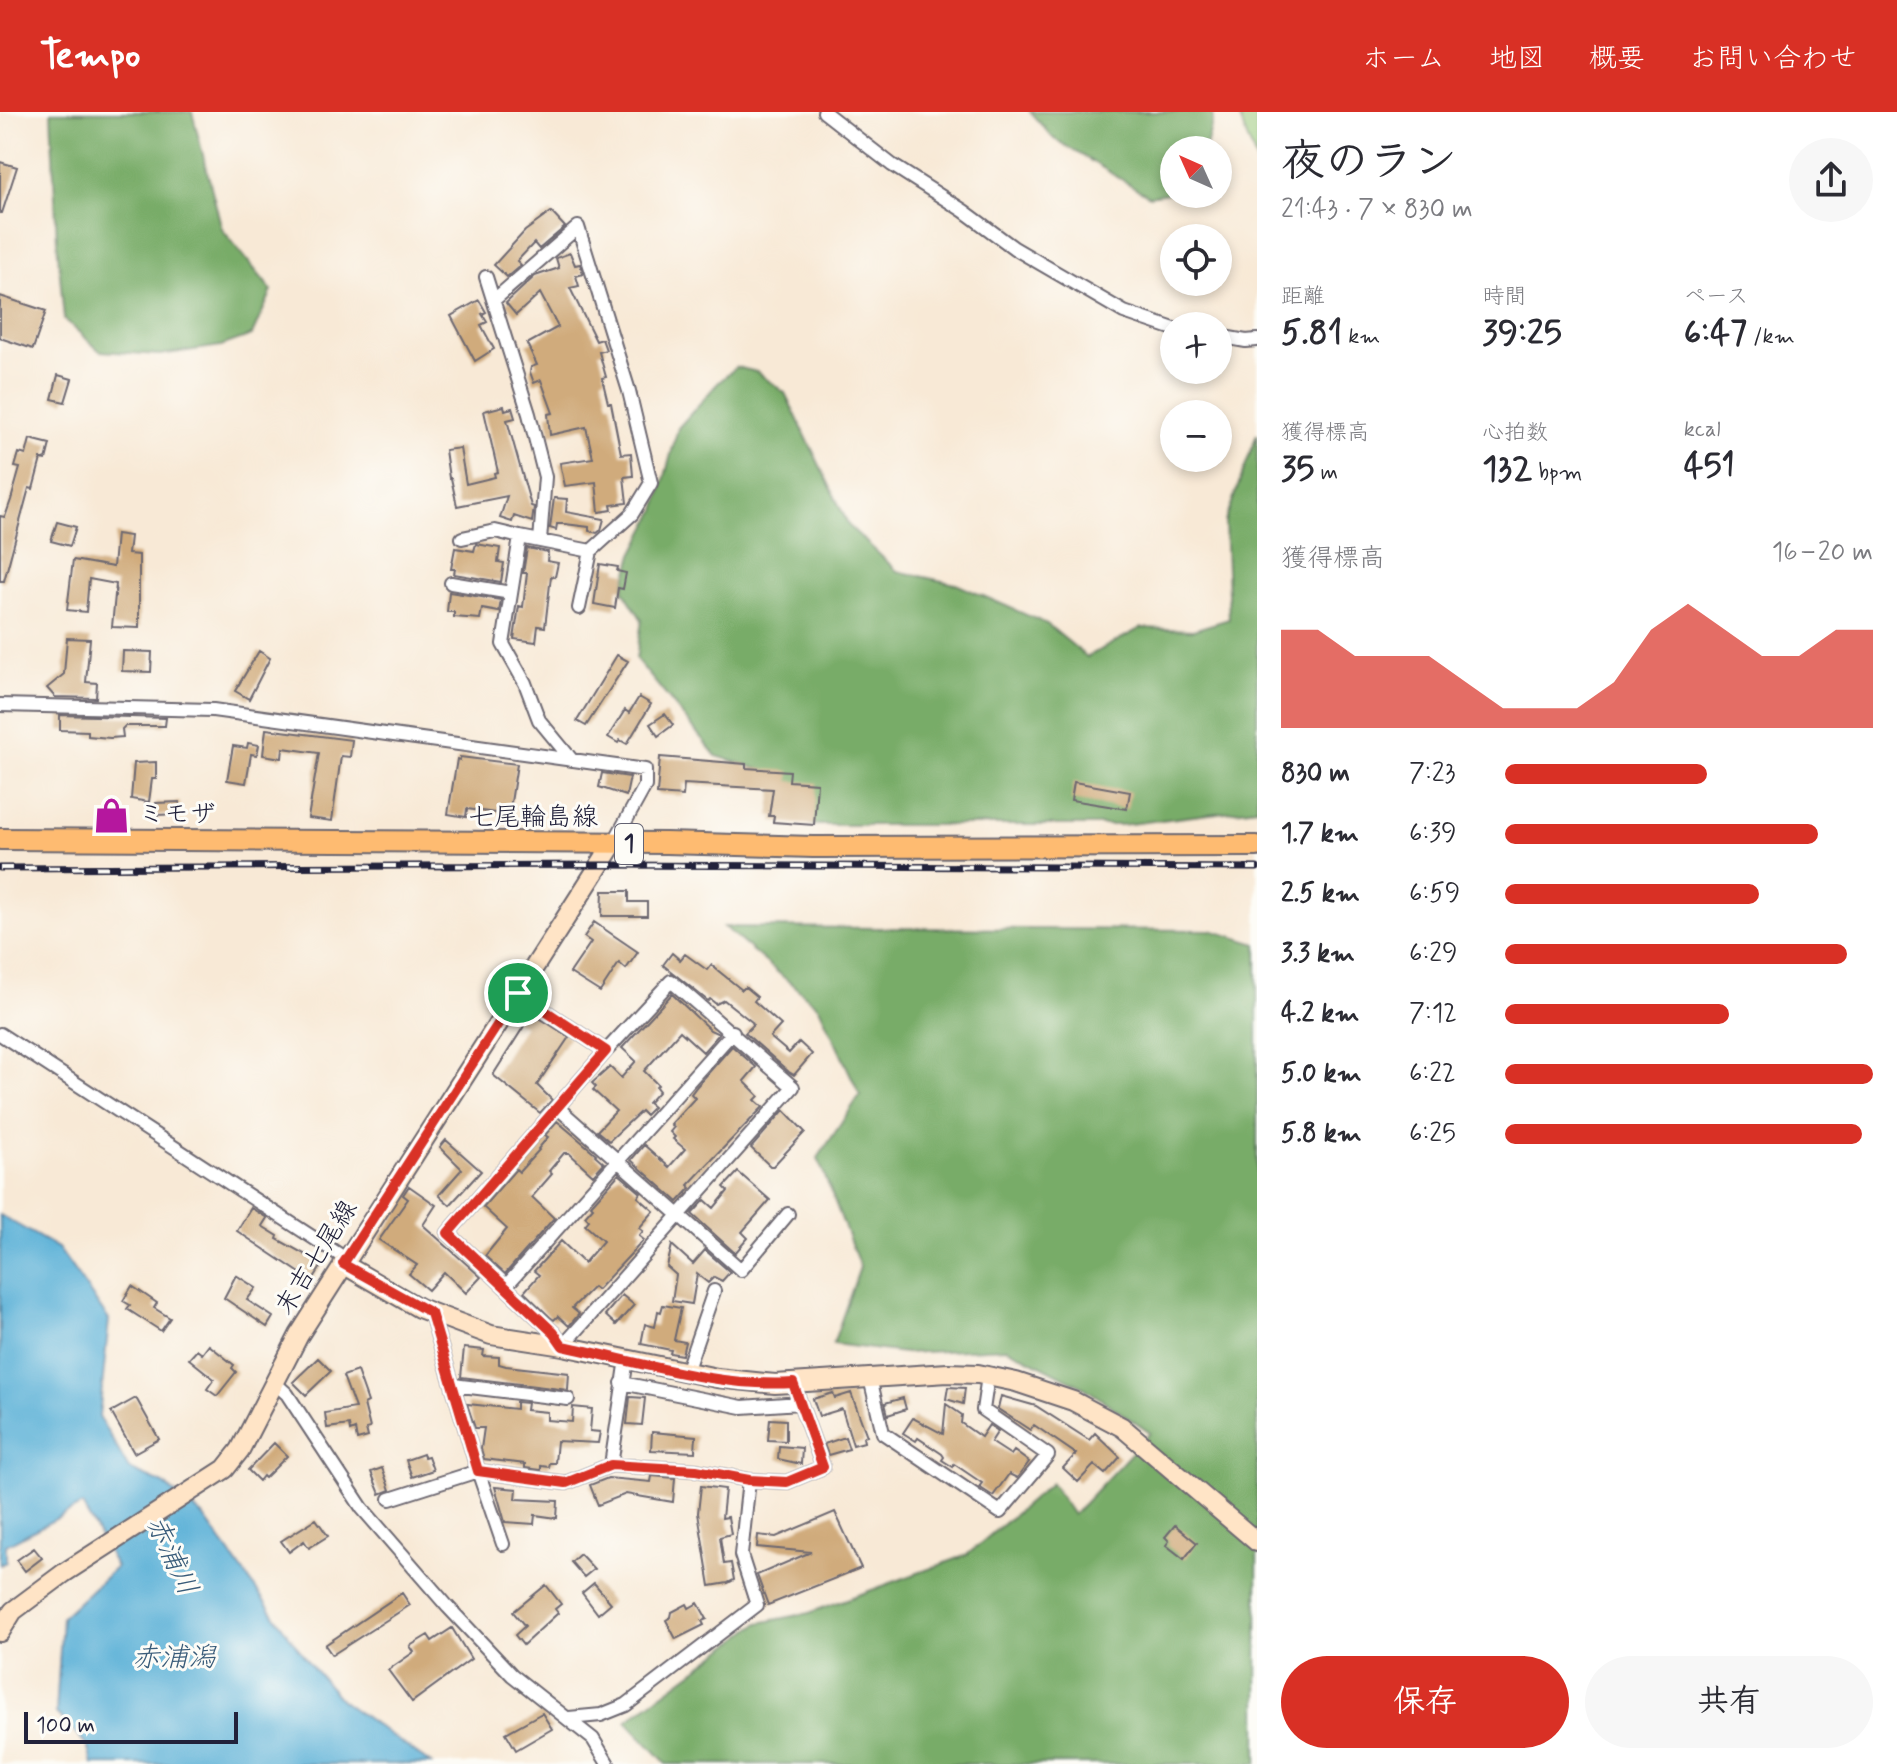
<!DOCTYPE html>
<html lang="ja">
<head>
<meta charset="utf-8">
<style>
	:root { --surface:#fff; --page:#f7f7f7; --text:#2b2b33; --muted:#7c7c81; --accent:#d93025 }
	body { margin:0; font-family:Mynerve,"Klee One",sans-serif; background:var(--page); color:var(--text); height:100vh; display:flex; flex-direction:column; font-size:30px; white-space:nowrap }
	* { box-sizing:border-box; margin:0 }
	p { font-size:26px; color:var(--muted) }
	.icon { flex:none; width:44px; height:44px; fill:none; stroke:currentColor; stroke-width:2; stroke-linecap:round; stroke-linejoin:round }
	.map { position:relative; flex:1; overflow:hidden }
	.panel { display:flex; flex-direction:column; background:var(--surface); width:640px }
	.panel>* { flex:none }
	.needle { width:52px; rotate:315deg }
	.buttons { position:absolute; left:1160px; top:24px; display:grid; gap:16px }
	.buttons a { display:grid; place-items:center; width:72px; height:72px; border-radius:50%; background:var(--surface); box-shadow:0 4px 12px #0003; font-size:40px }
	.scale { position:absolute; left:24px; bottom:20px; width:214px; box-sizing:border-box; padding-left:8px; border:4px solid #22223b; border-top:0; font-size:22px; line-height:28px; white-space:nowrap; color:#22223b; -webkit-text-stroke:6px #fdfcf7; paint-order:stroke }
	.pin { position:absolute; display:grid; place-items:center; width:68px; height:68px; color:#fff; margin:-34px; border:4px solid #fff; border-radius:50%; box-shadow:0 2px 8px #0007 }
	.round { display:grid; place-items:center; flex:none; width:84px; height:84px; border-radius:42px; background:var(--page) }
	.head { display:flex; align-items:center; justify-content:space-between; height:136px; padding:0 24px }
	h1 { font-size:44px; font-weight:800; line-height:60px }
	.metrics { display:grid; grid-template-columns:repeat(3,1fr); gap:12px; height:136px; padding:8px 24px }
	.metrics div { display:grid; align-content:center }
	.metrics b { font-size:34px; font-weight:800 }
	.metrics small { font-size:22px; font-weight:400 }
	.metrics p { font-size:22px }
	.chart { height:224px; padding:16px 24px }
	.chart p { display:flex; justify-content:space-between }
	.chart svg { width:100%; height:144px; margin-top:8px; fill:var(--accent); opacity:.7 }
	.button { display:flex; gap:16px; margin-top:auto; padding:16px 24px }
	.button a { flex:1; height:92px; border-radius:48px; background:var(--accent); color:#fff; font-size:32px; font-weight:800; line-height:92px; text-align:center }
	.button a+a { background:var(--page); color:var(--text) }
	ul { padding:0 24px; list-style:none; font-size:26px }
	li { display:grid; grid-template-columns:128px 96px 1fr; align-items:center; height:60px }
	li i { height:20px; border-radius:10px; background:var(--accent) }
	header { display:flex; align-items:center; gap:48px; box-sizing:border-box; height:112px; padding:0 40px; background:var(--accent); color:#fff }
	header strong { font-size:38px }
	nav { display:flex; gap:44px; margin-inline-start:auto; font-size:28px }
	main { display:flex; flex:1; min-height:0 }
	.map>svg:first-child { display:block }
</style>
</head>
<body>
<header>
<strong>Tempo</strong>
<nav><a>ホーム</a><a>地図</a><a>概要</a><a>お問い合わせ</a></nav>
</header>
<main>
<div class="map">
<svg width="1257" height="1652" viewBox="0 0 1257 1652">
	<rect width="100%" height="100%" fill="#fdfcf7"/>
	<filter id="ink" filterUnits="userSpaceOnUse"><feTurbulence type="fractalNoise" baseFrequency=".0125" numOctaves="2"/><feDisplacementMap in="SourceGraphic" scale="16" xChannelSelector="R" yChannelSelector="G"/><feConvolveMatrix kernelMatrix="1 2 1 2 8 2 1 2 1" color-interpolation-filters="sRGB"/></filter>
	<filter id="wash" filterUnits="userSpaceOnUse"><feTurbulence type="fractalNoise" baseFrequency=".006" numOctaves="4" result="noise"/><feDisplacementMap in="SourceGraphic" scale="32" xChannelSelector="R" yChannelSelector="G"/><feGaussianBlur stdDeviation="1.8" result="paint"/><feColorMatrix in="noise" values="0 0 0 0 0 0 0 0 0 0 0 0 0 0 0 0 0 1.4 0 .05"/><feComposite in="paint" operator="in"/></filter>
	<g filter="url(#wash)">
		<rect width="100%" height="100%" fill="#f8e9d6"/>
		<!-- green -->
		<path fill="#96c878" stroke="#5c755a" stroke-width="2" d="M1239,0H1257V51L1238,2Z"/>
		<!-- forest -->
		<path fill="#78ac68" stroke="#4d6752" stroke-width="2" d="M51,0H192L222,117L272,179L252,223L221,234L160,243L100,239L64,207L57,130Z
			M1030,0H1212L1213,8L1205,38H1174V80L1149,84L1053,26Z
			M736,255L757,260L785,281L849,414L897,459L956,472L1047,512L1087,545L1141,516L1193,518L1229,507L1225,410L1257,322V696L1121,713H813L799,708L779,663L716,644L636,547L642,508L623,478L633,442L656,398L678,316L717,272Z
			M724,815L1211,818L1257,832V1652H667L626,1609L759,1511L809,1501L967,1443L1051,1371L1073,1403L1150,1321L1085,1276L1007,1236L904,1241L833,1232L860,1155L818,1046L860,983L819,895Z"/>
		<!-- water -->
		<path fill="#5ab0d7" stroke="#3e6989" stroke-width="2" d="M0,1103L58,1136L109,1208L99,1305L129,1357L164,1372L203,1404L309,1551L341,1588L431,1652H92L87,1633L56,1601L62,1505L116,1455L82,1393L6,1433V1450L0,1453Z"/>
		<g id="blocks">
			<!-- building -->
			<path fill="#d0ab7b" d="M0,50L17,55L2,101H0Z
				M551,100L565,115L539,137L534,131L517,149L521,153L507,165L494,153L525,119Z
				M570,141L575,153L580,152L583,162L576,164L579,174L570,176L596,229L602,227L606,238L599,240L606,265L602,266L608,291H611L621,342L631,341L633,364L624,365L627,391L611,393L612,398L599,400L596,370L565,374L560,351L593,346L586,315L550,323L548,302L553,301L541,268L534,271L530,260L531,255L537,253L527,232L558,215L540,181L516,203L506,191L535,164L559,156L556,146Z
				M0,184L46,199L33,237L0,226Z
				M479,188L486,200L482,202L487,210L481,213L494,237L475,249L451,204Z
				M58,263L72,267L65,290L52,287Z
				M504,294L505,298L512,296L515,306L507,308L531,394L534,395L532,410L514,404L512,410L500,406L507,384L457,394L451,366H449L445,338L460,336L466,372L495,365L494,361L498,360L484,299Z
				M30,327L50,332L46,348L41,347L33,377L29,376L4,469H0V404L5,405L11,388L20,356L15,355L19,341L26,343Z
				M554,386L567,387L566,400L604,407L601,418L597,421L589,419V415L565,412H557L556,418L550,416Z
				M57,410L76,415L70,434L51,429Z
				M116,422L130,424L128,442L139,443V516L112,515L116,472L89,467L86,500L67,498L73,448L113,455Z
				M476,432L500,436L498,450L504,451L501,470L454,462L455,457H451L455,436L474,439Z
				M527,436L548,440L547,449L558,451L555,465L551,464L545,515L538,514L536,530L514,527L519,494L523,495L527,461H523Z
				M600,452L618,455L617,459L626,461L623,477L618,476L615,496L594,492Z
				M449,480L501,488L499,500L482,497L480,507L454,505V500H447Z
				M67,526L90,527L86,570L97,571L96,586L55,585L47,576L64,562Z
				M123,539L152,540L151,560L122,559Z
				M259,539L270,546L249,587L235,579Z
				M617,543L628,549L586,614L577,609Z
				M639,585L651,592L627,632L620,628L618,631L608,625L625,598L629,601Z
				M665,602L673,613L658,624L650,612Z
				M60,603L166,606L165,614H125L122,617L123,625L110,626L88,624V619L60,618Z
				M266,617L352,628L350,645L341,644L332,709L308,706L319,641L283,636L282,646L263,643Z
				M248,631L259,633L257,643L251,642L246,671L227,668L233,634L247,636Z
				M460,645L517,652L509,703L467,697L466,705L448,702L457,647L460,648Z
				M660,645L746,652V656L790,659L789,669L817,671L814,713L773,710L774,704H769L773,677L684,672L683,684L657,682Z
				M156,650V667H152L149,690L131,687L134,651Z
				M602,661L630,665L626,684L599,675Z
				M1074,670L1130,680L1127,697L1071,688Z
				M180,690V702L157,703L156,691Z
				M603,779H629V790H647V804H602Z
				M594,810L638,840L626,857L619,851L600,880L570,861L591,830L584,825Z
				M672,841L680,848L685,842L707,858L711,853L742,878L745,875L757,885L754,889L781,913L770,925L789,941L799,930L812,942L794,963L789,960L745,921L753,913L752,910L724,888L716,892L710,887L708,889L663,853Z
				M672,882L710,918L719,922L703,940L680,919L644,959L658,973L656,975L659,979L648,991L653,995L645,1003L641,999L609,1029L597,1019L616,999L593,978L596,975L592,971L610,955L621,966L636,949L622,936Z
				M524,896L569,925L537,973L552,988L540,1001L493,963L524,914L515,908Z
				M732,934L756,955L744,969L759,984L755,988L763,995L705,1055L688,1073L691,1076L678,1090L631,1048L644,1033L669,1055L685,1037L673,1027L675,1025L670,1020L674,1015L671,1012L695,986L691,982L697,974Z
				M784,998L805,1020L773,1054H770L751,1036Z
				M557,1009L596,1042L595,1043L604,1051L593,1063L569,1041H564L549,1059L552,1062L532,1085L554,1106L505,1162L485,1144L507,1117L483,1095L516,1057L519,1060L539,1038L538,1037L548,1025L545,1023Z
				M446,1028L481,1059L450,1093L439,1083L462,1057L440,1035Z
				M738,1060L770,1088L742,1120L748,1126L735,1141L692,1102L705,1088L714,1096L728,1079L724,1075Z
				M619,1062L641,1081L638,1085L654,1099L639,1116L643,1119L639,1124L644,1128L597,1178L593,1175L572,1196L579,1202L569,1214L558,1204L554,1208L550,1205L524,1180L539,1163L534,1159L561,1129L584,1151L603,1129L585,1113L589,1108L585,1104L593,1095L591,1093Z
				M409,1074L436,1093L423,1113L481,1165L466,1181L444,1160L428,1178L409,1162L417,1153L379,1128L408,1087L403,1083Z
				M251,1096L267,1106L262,1114L278,1124L277,1127L317,1149L315,1152L321,1155L312,1169L237,1119Z
				M672,1133L693,1152L705,1138L730,1160L722,1169L714,1165L708,1171L697,1162L692,1192L672,1189L676,1163L667,1155Z
				M236,1163L256,1176L247,1188L273,1205L267,1215L224,1186Z
				M132,1174L157,1191L154,1196L170,1206L161,1219L127,1197L130,1193L123,1189Z
				M622,1183L634,1193L616,1213L605,1203Z
				M663,1193L681,1196L674,1228L685,1230L682,1243L670,1241L671,1238L641,1232L645,1212L655,1215L658,1199L661,1200Z
				M209,1233L234,1253L232,1256L236,1260L217,1284L207,1277L214,1267L189,1247L197,1238L202,1242Z
				M464,1236L484,1238L483,1244L499,1245V1252L506,1254L569,1261L568,1278L461,1265Z
				M318,1246L331,1259L306,1283L293,1270Z
				M357,1259L368,1290L364,1292L370,1316L366,1317L368,1325L357,1328L355,1317L350,1319L349,1313L327,1316L325,1301L355,1296L343,1264Z
				M948,1275L965,1276L963,1292L946,1287Z
				M833,1281L835,1286L851,1281L867,1324L863,1325L864,1330L853,1333L842,1297L819,1304L813,1287Z
				M1001,1284L1036,1294L1089,1328L1095,1321L1120,1345L1105,1362L1094,1353L1078,1370L1063,1356L1076,1342L1034,1313L1030,1318L998,1297Z
				M630,1285L645,1286L642,1313L627,1312Z
				M136,1286L159,1327L134,1341L111,1300Z
				M903,1286L906,1297L888,1303L885,1291Z
				M516,1290L527,1291L526,1298L547,1300V1308L572,1310L573,1295L592,1297L590,1319L600,1320L598,1331L557,1329L555,1351H550L549,1355L541,1354V1358L525,1356V1352L484,1347L481,1337L484,1316H475L467,1292L516,1297Z
				M946,1292L962,1303L961,1311L981,1325L989,1313L998,1319L991,1330L1011,1343L1014,1339L1029,1350L1017,1366L1009,1362L993,1384L979,1375L982,1371L954,1352L953,1355L942,1348L944,1345L942,1342L918,1326L916,1329L903,1321L913,1306L943,1322Z
				M770,1307L786,1308V1329L768,1328Z
				M652,1320L696,1324L695,1340L651,1338Z
				M845,1325L849,1337L828,1343L824,1332Z
				M274,1331L287,1344L265,1366L263,1364L259,1369L248,1358Z
				M779,1334L802,1336L801,1352L778,1347Z
				M423,1342L424,1345L428,1344L433,1358L412,1365L406,1348Z
				M382,1356L390,1378L380,1382L371,1360Z
				M652,1364L675,1366L673,1390L626,1382L598,1393L590,1373L608,1366L651,1370Z
				M701,1374L725,1377L722,1406L728,1405L731,1422L720,1425L724,1452L731,1451L734,1468L728,1471L710,1474L698,1401Z
				M495,1375L517,1377L516,1387L558,1389L557,1406L535,1403L534,1412L505,1410Z
				M835,1400L861,1456L768,1493L757,1463L811,1440L757,1435L758,1423L776,1425Z
				M316,1407L328,1424L309,1436L304,1429L289,1440L281,1429Z
				M1175,1413L1197,1431L1184,1447L1166,1433L1169,1429L1165,1425Z
				M34,1436L42,1446L25,1459L17,1448Z
				M580,1442L594,1457L584,1465L571,1450Z
				M594,1471L611,1491L598,1502L582,1481Z
				M546,1473L561,1492L555,1497L558,1501L523,1533L515,1523L525,1514L513,1500Z
				M402,1481L410,1493L332,1543L325,1533Z
				M698,1491L707,1507L702,1509L704,1513L676,1527L666,1508L671,1505L672,1500L687,1492L689,1496Z
				M452,1516L471,1547L412,1590L388,1558L414,1540L410,1534L428,1523L432,1529Z
				M542,1601L552,1617L516,1638L506,1621Z"/>
		</g>
	</g>
	<g filter="url(#ink)">
		<use href="#blocks" fill-opacity="0" stroke="#6d6871" stroke-width="2"/>
		<g fill="none" stroke-linecap="round" stroke-linejoin="round">
			<defs>
				<path id="street" d="M824,0L892,53L964,99L1014,136L1124,200L1174,217
					M486,165L529,302L545,365L540,429L520,425L503,532L525,571L539,608L572,648
					M494,188L578,115L629,279L651,371L632,402L591,439L579,496
					M1218,224L1246,229L1257,228
					M462,426L495,419L520,425
					M540,429L591,439
					M451,471L511,481
					M0,593L213,598L645,658V674L613,732
					M671,869L793,975L563,1234L554,1221L448,1121L606,939Z
					M518,881L606,939
					M0,922L346,1147
					M557,995L741,1158L788,1102
					M505,1175L733,920
					M686,1260L714,1179
					M870,1266L883,1321L1000,1400L1048,1343L983,1298L988,1264
					M622,1271L742,1295L800,1291
					M276,1272L287,1282L362,1396L448,1495L512,1563L593,1627L608,1652
					M453,1273L568,1287
					M611,1353L627,1247
					M390,1387L478,1359L431,1201
					M503,1432L478,1359L566,1371L611,1353L696,1358L749,1368L787,1370L823,1355L793,1271
					M569,1606L601,1603L626,1593L757,1493L741,1443L749,1368"/>
				<path id="secondary" d="M343,1152L419,1196L491,1223L563,1234L717,1266L775,1272L948,1261L978,1262L1016,1270L1073,1289L1122,1315L1257,1430
					M0,1520L13,1499L64,1461L225,1357L240,1338L299,1223L613,732"/>
				<path id="primary" d="M0,727L666,731L813,735L1257,734"/>
			</defs>
			<!-- street casing -->
			<use href="#street" stroke="#6d6871" stroke-width="16"/>
			<!-- secondary casing -->
			<use href="#secondary" stroke="#6d6871" stroke-width="22"/>
			<!-- primary casing -->
			<use href="#primary" stroke="#6d6871" stroke-width="24"/>
			<!-- street -->
			<use href="#street" stroke="#fff" stroke-width="12"/>
			<!-- secondary -->
			<use href="#secondary" stroke="#ffe4c6" stroke-width="18"/>
			<!-- primary -->
			<use href="#primary" stroke="#febb71" stroke-width="20"/>
			<defs>
				<path id="rail" d="M0,756L600,753L1257,756"/>
			</defs>
			<!-- rail casing -->
			<use href="#rail" stroke="#22223b" stroke-width="7"/>
			<!-- rail -->
			<use href="#rail" stroke="#fdfcf7" stroke-width="4" stroke-dasharray="12" stroke-linecap="butt"/>
		</g>
	</g>
	<g fill="none" stroke-linecap="round" stroke-linejoin="round" filter="url(#ink)">
		<defs>
			<path id="route" d="M518,881L606,939L448,1121L554,1221L563,1234C636,1249 718,1276 793,1271L823,1355L787,1370L749,1368L696,1358L611,1353L566,1371L478,1359L431,1201L343,1152Z"/>
		</defs>
		<!-- route casing -->
		<use href="#route" stroke="#fff" stroke-width="16"/>
		<!-- route -->
		<use href="#route" stroke="#d93025" stroke-width="10"/>
	</g>
	<!-- icons -->
	<defs>
		<symbol id="shop-bare" viewBox="-9 -9 18 18"><path d="M-5-2.5h2.3a2.7 3.5 0 0 1 5.4 0H5L5.5 6h-11ZM-1.5-2.5h3a1.5 2.3 0 0 0-3 0Z" fill="#b5179e" stroke="#fdfcf7" stroke-width="2.5" paint-order="stroke"/></symbol>
	</defs>
	<g fill-rule="evenodd">
		<use href="#shop-bare" x="86" y="678" width="51" height="51"/>
	</g>
	<g text-anchor="middle" dominant-baseline="central" stroke-width="6" stroke-linejoin="round" paint-order="stroke">
		<!-- shield labels -->
		<rect fill="#fdfcf7" stroke="#646373" stroke-width="2" x="615" y="712" width="28" height="40" rx="6"/>
		<g font-size="24" font-weight="bold" fill="#22223b">
			<text x="629" y="732">1</text>
		</g>
		<!-- poi labels -->
		<g font-size="26" fill="#22223b" stroke="#fdfcf7" text-anchor="start">
			<text x="138" y="703">ミモザ</text>
		</g>
		<!-- street labels -->
		<g font-size="26" fill="#22223b" stroke="#fdfcf7">
			<text x="533" y="706">七尾輪島線</text>
			<text transform="translate(317 1146) rotate(-58)">末吉七尾線</text>
		</g>
		<!-- water labels -->
		<g font-size="28" font-style="italic" fill="#385b79" stroke="#fdfcf7">
			<text transform="translate(171 1444) rotate(65)">赤浦川</text>
			<text x="174" y="1546">赤浦潟</text>
		</g>
	</g>
</svg>
<div class="buttons">
<a><svg class="needle" viewBox="-14 -14 28 28"><path d="M0-13l5 13h-10z" fill="#e53935"/><path d="M0 13l5-13h-10z" fill="#7c7c81"/></svg></a>
<a><svg class="icon" aria-label="locate" viewBox="0 0 24 24"><circle cx="12" cy="12" r="6"/><path d="M12 2v4M12 18v4M2 12h4M18 12h4"/></svg></a>
<a>+</a>
<a>−</a>
</div>
<div class="scale">100 m</div>
<div class="pin" style="left:518px;top:881px;background:#1e9e55"><svg class="icon" aria-label="arrive" viewBox="0 0 24 24"><path d="M6 21V4h12l-3 4 3 4H6"/></svg></div>
</div>
<section class="panel">
<div class="head"><div><h1>夜のラン</h1><p>21:43 · 7 × 830 m</p></div><a class="round"><svg class="icon" aria-label="share" viewBox="0 0 24 24"><path d="M12 15V3M7 8l5-5 5 5M5 13v7h14v-7"/></svg></a></div>
<div class="metrics">
<div><p>距離</p><b>5.81<small> km</small></b></div>
<div><p>時間</p><b>39:25</b></div>
<div><p>ペース</p><b>6:47<small> /km</small></b></div>
</div>
<div class="metrics">
<div><p>獲得標高</p><b>35<small> m</small></b></div>
<div><p>心拍数</p><b>132<small> bpm</small></b></div>
<div><p>kcal</p><b>451</b></div>
</div>
<div class="chart"><p><span>獲得標高</span>16–20 m</p>
<svg viewBox="0 0 160 44" preserveAspectRatio="none"><path d="M0 44V14L10 14L20 22L30 22L40 22L50 30L60 38L70 38L80 38L90 30L100 14L110 6L120 14L130 22L140 22L150 14L160 14V44z"/></svg>
</div>
<ul>
<li><b>830 m</b>7:23<i style="width:55%"></i></li>
<li><b>1.7 km</b>6:39<i style="width:85%"></i></li>
<li><b>2.5 km</b>6:59<i style="width:69%"></i></li>
<li><b>3.3 km</b>6:29<i style="width:93%"></i></li>
<li><b>4.2 km</b>7:12<i style="width:61%"></i></li>
<li><b>5.0 km</b>6:22<i style="width:100%"></i></li>
<li><b>5.8 km</b>6:25<i style="width:97%"></i></li>
</ul>
<div class="button"><a>保存</a><a>共有</a></div>
</section>
</main>
</body>
</html>
